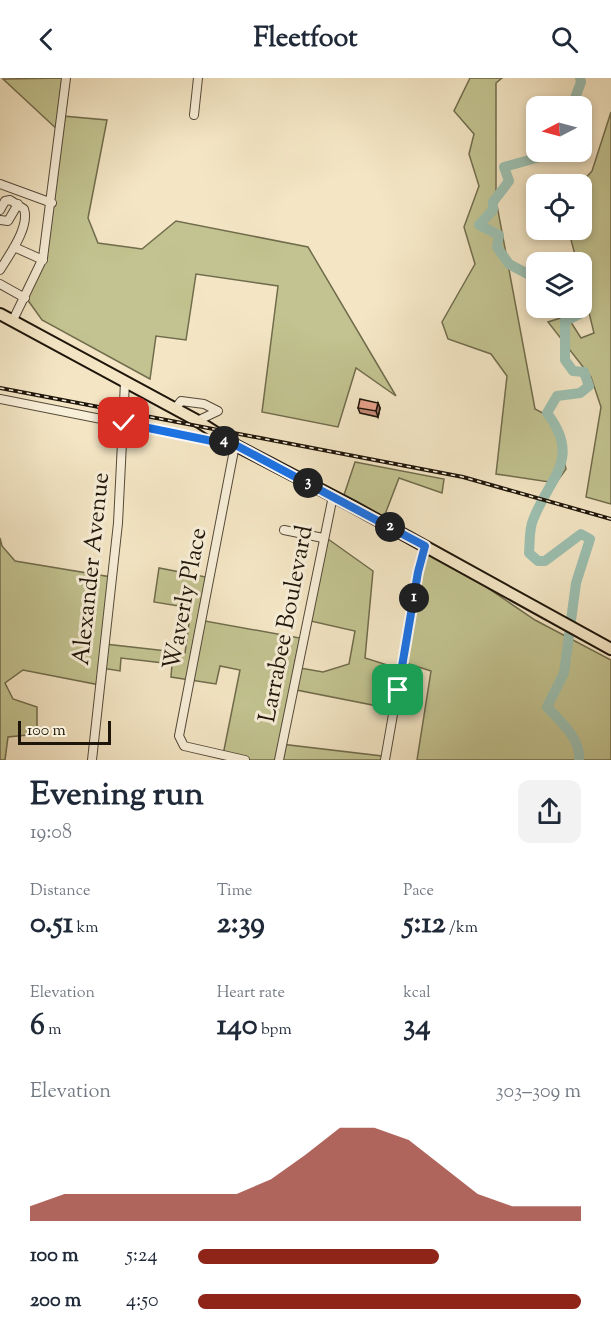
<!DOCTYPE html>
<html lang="en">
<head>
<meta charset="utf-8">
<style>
	:root { --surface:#fff; --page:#f2f2f3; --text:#1f2937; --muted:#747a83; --accent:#8f2418 }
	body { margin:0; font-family:"Sorts Mill Goudy",serif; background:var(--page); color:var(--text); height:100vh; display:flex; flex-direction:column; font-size:22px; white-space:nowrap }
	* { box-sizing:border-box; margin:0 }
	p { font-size:20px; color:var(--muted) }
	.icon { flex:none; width:33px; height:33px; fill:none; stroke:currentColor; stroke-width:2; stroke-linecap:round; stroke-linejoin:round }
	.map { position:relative; height:682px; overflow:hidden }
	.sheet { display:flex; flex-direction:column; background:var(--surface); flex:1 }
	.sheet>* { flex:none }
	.needle { width:39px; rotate:264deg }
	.buttons { position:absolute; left:526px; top:18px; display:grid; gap:12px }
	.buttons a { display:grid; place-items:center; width:66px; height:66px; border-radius:12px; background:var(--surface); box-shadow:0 3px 9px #0003; font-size:30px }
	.scale { position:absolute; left:18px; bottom:15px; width:93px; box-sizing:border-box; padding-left:6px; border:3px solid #1e150a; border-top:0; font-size:16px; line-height:21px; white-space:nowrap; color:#1e150a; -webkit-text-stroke:4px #f8efd9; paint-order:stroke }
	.pin { position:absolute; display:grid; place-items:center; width:51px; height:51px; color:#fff; margin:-26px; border-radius:12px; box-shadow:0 3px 9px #0006 }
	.km { position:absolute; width:30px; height:30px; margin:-15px; border-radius:50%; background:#222; color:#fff; font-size:16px; line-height:30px; text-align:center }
	.round { display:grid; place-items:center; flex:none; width:63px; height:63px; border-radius:12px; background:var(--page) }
	.head { display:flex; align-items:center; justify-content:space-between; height:102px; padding:0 30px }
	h1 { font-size:33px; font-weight:700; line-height:45px }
	.figures { display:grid; grid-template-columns:repeat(3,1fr); gap:9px; height:102px; padding:6px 30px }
	.figures div { display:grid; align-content:center }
	.figures b { font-size:30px; font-weight:700 }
	.figures small { font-size:16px; font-weight:400 }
	.figures p { font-size:16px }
	.chart { height:168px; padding:12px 30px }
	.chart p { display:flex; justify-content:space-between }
	.chart svg { width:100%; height:108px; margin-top:6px; fill:var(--accent); opacity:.7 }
	ul { padding:0 30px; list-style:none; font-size:20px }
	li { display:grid; grid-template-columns:96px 72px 1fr; align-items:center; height:45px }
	li i { height:15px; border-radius:8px; background:var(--accent) }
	header { display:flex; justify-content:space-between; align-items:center; height:78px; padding:0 30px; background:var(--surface); font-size:27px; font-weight:700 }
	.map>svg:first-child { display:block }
</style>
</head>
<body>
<header><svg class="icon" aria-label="back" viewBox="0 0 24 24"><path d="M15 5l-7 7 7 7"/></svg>Fleetfoot<svg class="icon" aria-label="search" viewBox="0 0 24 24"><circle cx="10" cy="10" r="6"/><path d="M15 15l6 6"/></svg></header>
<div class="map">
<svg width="611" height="682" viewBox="0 0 611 682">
	<rect width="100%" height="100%" fill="#f4e6c5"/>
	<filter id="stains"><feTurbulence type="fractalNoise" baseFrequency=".00333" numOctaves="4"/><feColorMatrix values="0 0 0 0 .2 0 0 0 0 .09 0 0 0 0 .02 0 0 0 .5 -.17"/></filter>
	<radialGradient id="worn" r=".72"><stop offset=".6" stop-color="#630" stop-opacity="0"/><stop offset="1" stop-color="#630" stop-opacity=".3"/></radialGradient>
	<!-- green -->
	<path fill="#c2c390" stroke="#706c4d" stroke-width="1.5" d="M66,0L63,38L107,42L88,140L98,165L142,171L176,143L308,169L396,318L356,290L338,349L262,334L278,208L196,196L186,262L156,258L150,301L42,242L27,221L47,159L60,54L3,1Z
		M470,0H502L496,5V122L535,331L554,341L566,391L556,405L496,396L507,298L491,276L448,261L442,244L475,186L464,149L479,108L469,76L474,56L454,33Z
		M611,34V426L586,419L601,329L591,299L548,244L567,238L581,260L594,255L582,206V184H577L570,158L565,152H582V106H580L592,93Z
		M355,384L444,401L442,415L399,400L384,439L344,417Z
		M321,456L373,493L365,580L400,591L393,631L291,611L281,666L382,678V682H248L223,677L240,592L220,588L216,606L171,599L172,586L121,580L120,593L102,590L100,607L23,592L5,605L13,621L37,629V656L8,659L5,682H0V460L2,468L15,483L111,499L105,566L185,575L191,530L154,524L159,490L206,499L199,542L300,560L294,589L323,594L349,586L355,553L306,542Z
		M431,477L470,498L535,542L611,582V682H417L431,593L406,585L420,495L426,478Z"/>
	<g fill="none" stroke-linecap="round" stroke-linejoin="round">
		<!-- river -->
		<path stroke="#9cc0b1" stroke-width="10" d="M572,28L581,4L580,0
			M537,201L509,186L497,169L499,157L479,147L493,132V124L509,103L504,89L558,74
			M574,230L580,236L565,243V282L573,293L584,294L589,308L580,315L557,318L547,335C582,381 550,398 533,442C529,451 530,464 529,475L538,483H545L581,456L590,461L576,505L564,595L547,629C559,642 582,662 579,682"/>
		<defs>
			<path id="minor" d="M194,37L198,0
				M0,106L52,125
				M0,132L5,123L10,122L24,131C30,149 9,177 0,192
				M0,142L8,143L18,126
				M14,169L43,182
				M0,206L25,220
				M13,242L43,180L66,0
				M0,321L212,363H228
				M175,331L181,323L204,326L218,333L197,343
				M235,367L179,658L184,668L245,682
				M284,452L323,460
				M92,682L118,445L125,304
				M279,682L333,418
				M385,682L418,494L425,468"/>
			<path id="major" d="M0,236L196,342L235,367L352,428L611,571"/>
		</defs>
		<!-- minor casing -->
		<use href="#minor" stroke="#544939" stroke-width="10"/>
		<!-- major casing -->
		<use href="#major" stroke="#1e150a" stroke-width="14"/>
		<!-- minor -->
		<use href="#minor" stroke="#f8efd9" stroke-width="8"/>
		<!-- major -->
		<use href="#major" stroke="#f4e6c5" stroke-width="10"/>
		<defs>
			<path id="rail" d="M0,310L463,399L611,441"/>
		</defs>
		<!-- rail casing -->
		<use href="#rail" stroke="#1e150a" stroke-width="4"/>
		<!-- rail -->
		<use href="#rail" stroke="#f8efd9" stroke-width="1.5" stroke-dasharray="4.5" stroke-linecap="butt"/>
	</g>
	<!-- wall -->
	<path fill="#c88b78" stroke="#1e150a" stroke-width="1.5" d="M378,325L380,330L378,339L360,335L358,330Z"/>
	<!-- shaded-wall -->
	<path fill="#a37162" stroke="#1e150a" stroke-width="1.5" d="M378,325L380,330L378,339L376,333Z"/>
	<!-- building -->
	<path fill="#e9a28c" stroke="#1e150a" stroke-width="1.5" d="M360,321L378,325L376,333L358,330Z"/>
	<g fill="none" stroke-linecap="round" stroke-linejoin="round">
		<defs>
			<path id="route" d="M124,345L212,363H228L425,468L418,494L398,612"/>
		</defs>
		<!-- route casing -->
		<use href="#route" stroke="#fff" stroke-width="12"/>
		<!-- route -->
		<use href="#route" stroke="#1a73e8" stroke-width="8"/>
	</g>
	<g text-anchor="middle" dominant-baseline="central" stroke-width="6" stroke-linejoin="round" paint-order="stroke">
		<!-- street labels -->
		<g font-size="24" fill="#1e150a" stroke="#f8efd9">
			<text transform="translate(92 491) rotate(-84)">Alexander Avenue</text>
			<text transform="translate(186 521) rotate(-79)">Waverly Place</text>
			<text transform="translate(287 546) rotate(-79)">Larrabee Boulevard</text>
		</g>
	</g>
	<rect width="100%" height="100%" filter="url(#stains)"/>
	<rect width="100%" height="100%" fill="url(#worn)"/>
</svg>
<div class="buttons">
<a><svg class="needle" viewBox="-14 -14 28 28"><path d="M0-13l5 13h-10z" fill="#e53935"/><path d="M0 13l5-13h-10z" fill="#747a83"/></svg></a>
<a><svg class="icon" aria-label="locate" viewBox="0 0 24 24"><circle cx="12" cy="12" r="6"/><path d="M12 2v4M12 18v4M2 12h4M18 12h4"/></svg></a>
<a><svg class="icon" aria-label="layers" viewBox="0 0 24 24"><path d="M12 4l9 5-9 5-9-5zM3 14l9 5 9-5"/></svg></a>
</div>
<div class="scale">100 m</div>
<div class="pin" style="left:398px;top:612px;background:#1e9e55"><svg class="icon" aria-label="arrive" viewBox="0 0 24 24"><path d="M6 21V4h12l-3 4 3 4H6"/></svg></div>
<div class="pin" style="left:124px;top:345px;background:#d93025"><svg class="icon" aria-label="check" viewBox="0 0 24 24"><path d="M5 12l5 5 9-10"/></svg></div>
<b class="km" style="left:414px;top:520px">1</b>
<b class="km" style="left:390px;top:449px">2</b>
<b class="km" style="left:308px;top:405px">3</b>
<b class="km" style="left:224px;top:363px">4</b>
</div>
<section class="sheet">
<div class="head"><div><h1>Evening run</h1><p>19:08</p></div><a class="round"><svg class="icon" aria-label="share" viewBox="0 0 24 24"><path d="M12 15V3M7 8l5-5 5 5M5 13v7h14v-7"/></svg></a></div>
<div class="figures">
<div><p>Distance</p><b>0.51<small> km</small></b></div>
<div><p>Time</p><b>2:39</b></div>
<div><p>Pace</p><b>5:12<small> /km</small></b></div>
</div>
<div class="figures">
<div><p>Elevation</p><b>6<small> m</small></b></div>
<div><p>Heart rate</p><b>140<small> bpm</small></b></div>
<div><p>kcal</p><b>34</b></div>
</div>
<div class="chart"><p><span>Elevation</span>303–309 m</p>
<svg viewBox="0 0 160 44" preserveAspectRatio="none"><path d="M0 44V38L10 33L20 33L30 33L40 33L50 33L60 33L70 27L80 17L90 6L100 6L110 11L120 22L130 33L140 38L150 38L160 38V44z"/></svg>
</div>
<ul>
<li><b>100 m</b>5:24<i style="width:63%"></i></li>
<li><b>200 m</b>4:50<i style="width:100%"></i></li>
</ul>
</section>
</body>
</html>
